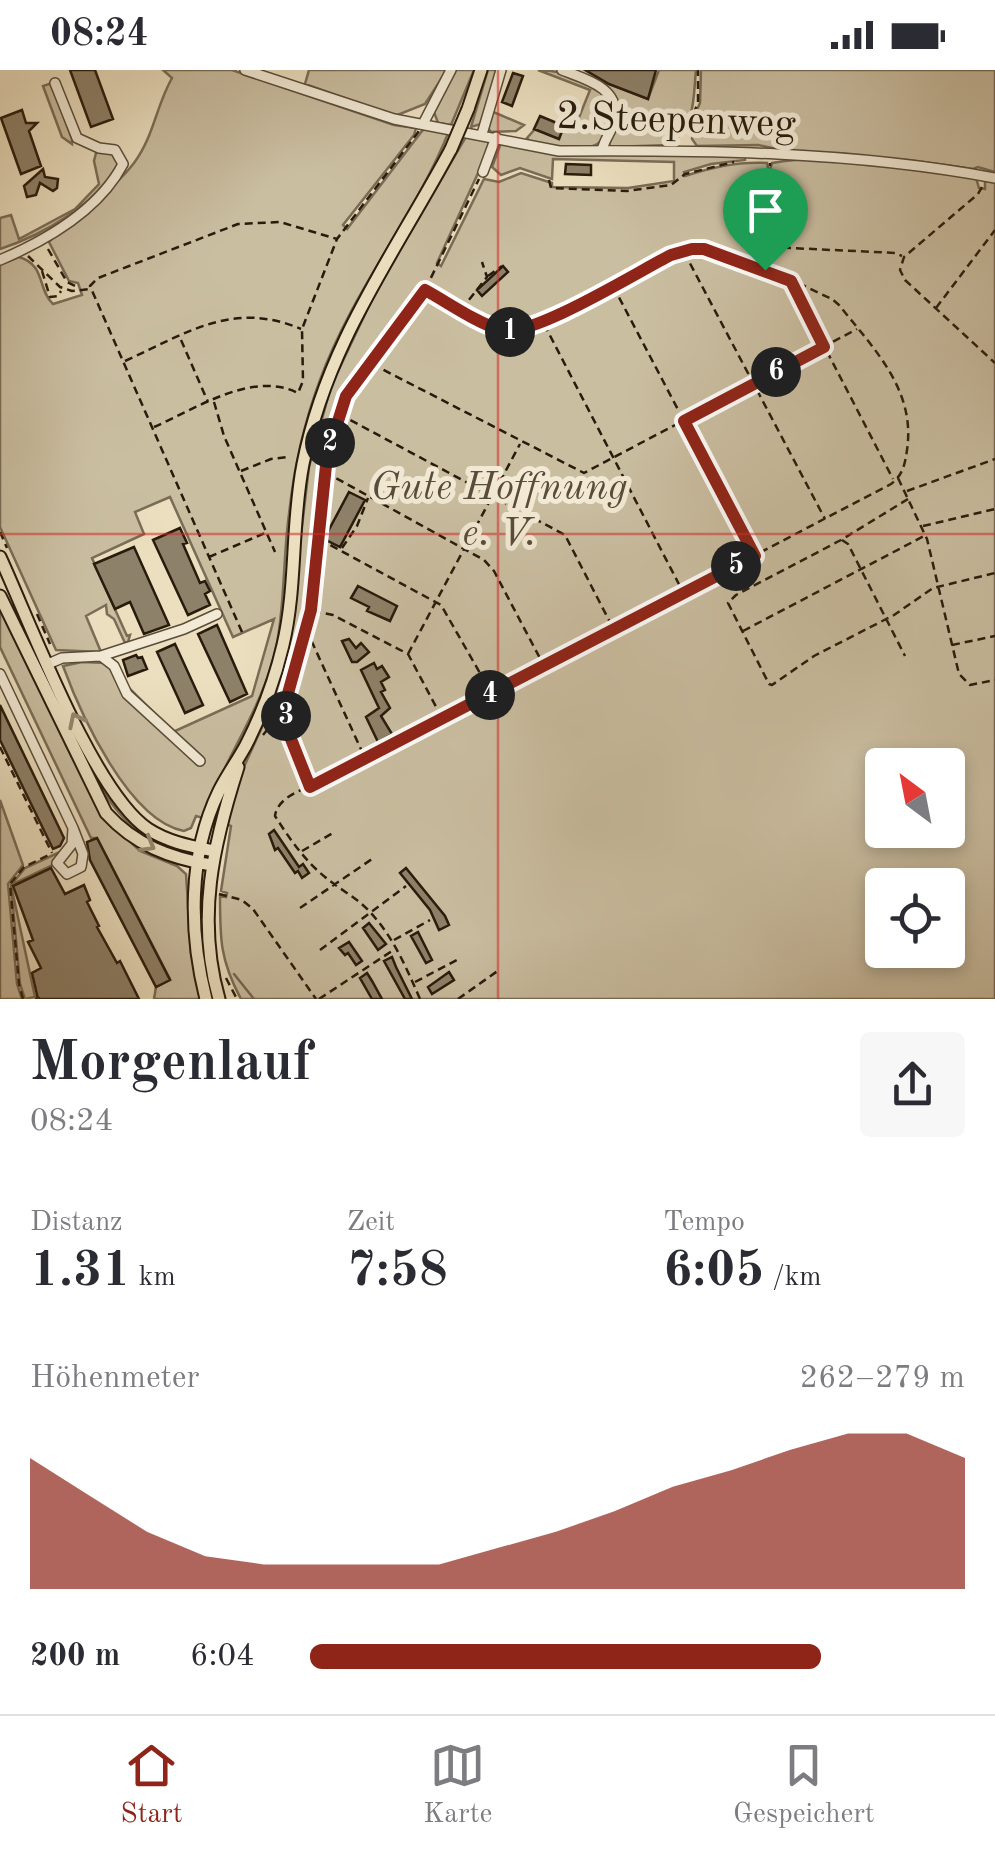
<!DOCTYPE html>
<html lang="de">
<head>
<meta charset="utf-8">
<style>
	:root { --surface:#fff; --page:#f7f7f7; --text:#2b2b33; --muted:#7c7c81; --line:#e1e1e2; --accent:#8f2418 }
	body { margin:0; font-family:"Old Standard TT",serif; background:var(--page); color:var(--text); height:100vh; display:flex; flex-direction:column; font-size:38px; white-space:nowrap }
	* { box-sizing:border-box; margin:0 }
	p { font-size:32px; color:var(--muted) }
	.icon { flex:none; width:55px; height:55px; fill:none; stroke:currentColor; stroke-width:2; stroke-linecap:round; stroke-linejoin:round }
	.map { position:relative; height:929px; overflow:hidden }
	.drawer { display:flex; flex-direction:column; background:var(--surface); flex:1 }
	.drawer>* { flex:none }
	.needle { width:65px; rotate:328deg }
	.controls { position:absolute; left:865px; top:678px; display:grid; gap:20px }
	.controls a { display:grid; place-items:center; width:100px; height:100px; border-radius:10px; background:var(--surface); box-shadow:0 5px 15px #0003; font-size:50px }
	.pin { position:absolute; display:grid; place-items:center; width:85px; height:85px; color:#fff; margin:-102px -42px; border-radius:50% 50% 50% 0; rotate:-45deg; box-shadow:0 0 10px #0007 }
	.pin .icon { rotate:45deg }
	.km { position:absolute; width:50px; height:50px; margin:-25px; border-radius:50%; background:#222; color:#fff; font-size:28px; line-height:50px; text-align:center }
	.round { display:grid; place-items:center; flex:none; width:105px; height:105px; border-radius:10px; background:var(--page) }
	.summary { display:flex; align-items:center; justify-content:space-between; height:170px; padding:0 30px }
	h1 { font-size:55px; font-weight:700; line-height:75px }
	.metrics { display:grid; grid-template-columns:repeat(3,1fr); gap:15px; height:170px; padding:10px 30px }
	.metrics div { display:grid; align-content:center }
	.metrics b { font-size:50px; font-weight:700 }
	.metrics small { font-size:28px; font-weight:400 }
	.metrics p { font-size:28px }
	.chart { height:280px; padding:20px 30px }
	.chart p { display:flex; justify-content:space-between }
	.chart svg { width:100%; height:180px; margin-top:10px; fill:var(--accent); opacity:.7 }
	ul { padding:0 30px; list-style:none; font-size:32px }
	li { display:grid; grid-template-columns:160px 120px 1fr; align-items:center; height:75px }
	li i { height:25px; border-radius:12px; background:var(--accent) }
	.status { display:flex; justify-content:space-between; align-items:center; height:70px; padding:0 50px; background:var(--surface); direction:ltr }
	.status svg { height:28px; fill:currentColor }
	.dock { display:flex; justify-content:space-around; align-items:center; height:140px; border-top:2px solid var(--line); background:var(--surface); font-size:28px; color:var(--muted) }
	.dock a { display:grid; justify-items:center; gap:5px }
	.dock .on { color:var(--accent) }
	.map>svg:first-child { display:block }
</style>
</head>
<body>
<div class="status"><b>08:24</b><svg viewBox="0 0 49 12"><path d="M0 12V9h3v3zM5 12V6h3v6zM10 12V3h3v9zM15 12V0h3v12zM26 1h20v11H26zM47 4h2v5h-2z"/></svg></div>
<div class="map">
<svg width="995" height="929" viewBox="0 0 995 929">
	<rect width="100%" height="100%" fill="#ebdfbf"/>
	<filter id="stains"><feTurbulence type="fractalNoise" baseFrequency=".002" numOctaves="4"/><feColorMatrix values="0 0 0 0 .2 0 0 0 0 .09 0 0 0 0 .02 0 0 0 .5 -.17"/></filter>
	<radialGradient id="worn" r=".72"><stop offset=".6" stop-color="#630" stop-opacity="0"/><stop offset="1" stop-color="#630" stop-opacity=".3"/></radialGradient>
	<!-- green -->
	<path fill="#cabea1" stroke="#7a6c56" stroke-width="2.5" fill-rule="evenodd" d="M163,0H232L394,55L416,58L414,65L343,155L347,159L422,61L427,58L449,61C415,147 352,221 320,310C304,353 294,398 289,444C283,487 285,530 277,573C265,636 224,688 203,748L196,746L191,758L184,761C129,751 81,645 63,596L82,592L106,593L130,624L129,618L173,662L252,626L274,549L233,567L170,427L135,442L144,464L92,488L127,566L130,565L128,572L125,573L114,549L107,544L106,535L86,546L101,582L56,580L0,457V194L19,187C46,195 37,219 53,234L82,225L78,213L69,211L49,172C75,143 111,123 134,93C154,66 156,36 172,8Z
		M309,0H447L425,34L395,46L305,14Z
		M455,0H474L451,55L438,53L434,42Z
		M488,0H497L481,54L471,57Z
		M538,0C568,0 627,20 607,60C603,67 600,75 593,76C573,81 549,75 530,72L527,68L535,59L559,68L564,56L574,60L590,20Z
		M573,0L648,29L659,0H696C693,29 696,55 670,75L609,77L617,32L606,15Z
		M701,0H995V102L978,97L973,99L909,90L795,83L758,75L697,76L692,69L693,57L690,56L700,33Z
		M52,13L72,69V74L62,67L43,16Z
		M491,41L524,55L516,61L491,62L488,58Z
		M467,65L488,71L489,79L437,193L441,196L484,109L499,112L521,103L552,113V117L628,118L674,111V92L553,89L552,109L520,98L501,105L492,97L501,73L558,85L745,84V90L711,94L684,102L685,106C712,97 738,91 767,93L769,103L772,93C838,81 910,99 976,108L979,118L985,119V110L995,111V929H241C220,890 220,869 220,826L226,827L227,823L221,821L231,756L224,753L238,710L271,637L288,576L309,397L331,316L377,219ZM882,695H948V760H882ZM882,815H948V880H882Z
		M100,81L113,83L118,94C94,136 45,164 0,179V148L11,145L19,169L75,139L99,114L94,91L96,83Z
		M0,537L102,746L140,781L177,796L186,804L191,883L201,929H154L156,917L170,909L97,768H91L0,577Z
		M28,558L102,714L116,736L136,756L165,775L187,783C153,777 126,755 107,727L22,560Z
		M0,730L23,795L8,814L17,914L22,929H0Z
		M62,781L53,795L11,815L35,927L25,929L20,914L11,815L25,798Z"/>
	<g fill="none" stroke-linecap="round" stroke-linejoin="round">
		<!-- stream -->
		<path stroke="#766853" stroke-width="2.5" d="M234,904L254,929"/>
	</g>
	<!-- building -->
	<path fill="#8e8169" stroke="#291b0c" stroke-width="2.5" d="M70,0H95L113,49L91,57Z
		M585,0H656L648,29L609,14Z
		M513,3L523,6L512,36L502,32Z
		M22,40L26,53H37L29,61L41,96L21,104L1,48Z
		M540,46L564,56L559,69L534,59Z
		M566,94L591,95V105L565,104Z
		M43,99L45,107L58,109L57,118L53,121L40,113L36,125L27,127L24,116Z
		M503,196L508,202L482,226L477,220Z
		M349,422L365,430L340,477L324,469Z
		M180,458L187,473L183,474L200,513L205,511L210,521L205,524L210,535L188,545L153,470Z
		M134,477L169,555L144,564L130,532L115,539L94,494Z
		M358,516L397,536L390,551L367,541L369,537L351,528Z
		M217,555L247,624L230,632L198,564Z
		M349,569L356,578L361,573L369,582L357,592H352L342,571Z
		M175,574L203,635L185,643L157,582Z
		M136,585L138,588L142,587L147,599L128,606L123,590Z
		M374,593L377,599L382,596L389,607L381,612L385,620L381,622L390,638L381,646L392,664L378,672L366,647L379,638L361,600Z
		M0,635L64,768L60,776L53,779L0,670Z
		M274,760L299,797L303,794L309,803L302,808L298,801L295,803L278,778L275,780L269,764Z
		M97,768L170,910L156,917L90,790L87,772Z
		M51,798L65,824L84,815L90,830L87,832L99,856L97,857L117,893L120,891L139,929H38L32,903L41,898L28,872L33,870L13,816Z
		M406,798L445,846L449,855L439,860L430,840L400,803Z
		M369,853L386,874L378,880L363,858Z
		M418,862L432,890L426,893L411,866Z
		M349,872L362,891L356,895L348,883L345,885L339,878Z
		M392,887L396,897L412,929H405L384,891Z
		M449,902L454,910L432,924L428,917Z
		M367,903L372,911L382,929H372L360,908Z"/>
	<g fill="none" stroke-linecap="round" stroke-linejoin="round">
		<defs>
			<path id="minor" d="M245,0L394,49L559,81C705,80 851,81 995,108
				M562,0C585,9 622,18 614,51C612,62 604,69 602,81
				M423,54L451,0
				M482,64L501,0
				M483,102L496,67
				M0,190C47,170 99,140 123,94L115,80L99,78L77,68L55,13
				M101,586L114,596L127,624L200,691
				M48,594L62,588L101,586L184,559L217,544
				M0,604L73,758L83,784L81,797L67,804L57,793L72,774L73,758"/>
			<path id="major" d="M468,39L481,0
				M0,487C30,552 93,722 148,759C168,772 190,776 214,781
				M0,526L106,743C135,775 170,788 211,795
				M206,929C189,862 188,785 219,721C227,705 238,690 246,675C262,644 275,609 283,575C297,516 291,454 303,394C327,273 394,185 451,79
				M219,929C196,848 213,775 238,697"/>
		</defs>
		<!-- minor casing -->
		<use href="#minor" stroke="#5a4c39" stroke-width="12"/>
		<!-- major casing -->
		<use href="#major" stroke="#291b0c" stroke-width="15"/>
		<!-- path -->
		<path stroke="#291b0c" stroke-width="2.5" stroke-dasharray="8 5" stroke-linecap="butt" d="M688,56L698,33V0
			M549,110L551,118L627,121L671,115L685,104L734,92
			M982,117L978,124L904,187L900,200L905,210L995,293
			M770,177L895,183L902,186
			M48,179L67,212L79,218
			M684,182L825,449
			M28,186L60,217L72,221L90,219
			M766,199L770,191V93
			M42,201L50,227L58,226L61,221
			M488,206L502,196
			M791,212L893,409
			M613,216L754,484
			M936,238L995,160
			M461,240L487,207L482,192
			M544,254L683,522
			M181,270L208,332
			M125,291C187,263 233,230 301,259
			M372,294L584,403L857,259
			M214,332L224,366L275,482
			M339,344L565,465L613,558
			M154,357C196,339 252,300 298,323L303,311L302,259L337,169L419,61
			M241,401L271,389L288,387
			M325,402L484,490L494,501L543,594
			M898,408L927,469L959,604L970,615L995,610
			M907,421L995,389
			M908,429L841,470L736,525L728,533L769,614L772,615L814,586L894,545L933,518L995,503
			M923,456L995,439
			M0,462L7,478
			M319,469L441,535L492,624
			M842,470L848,474L905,586
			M342,478L357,456L368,428
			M209,487L265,463
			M313,541L333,545L408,584L442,648
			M37,544L50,574
			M306,559L365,688
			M743,561L926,465
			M242,562L90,216L98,208L238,154L280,152L337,169
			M952,575L995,566
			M408,584L520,374
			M263,665L272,654L279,652L282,643L286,642
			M0,677L52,783
			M309,715L287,659V627L311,541L320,434L333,359L356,311L394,265L425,220L479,109
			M302,781L333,763
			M219,824L242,830L253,839L316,929
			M300,838L375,787
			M394,870L430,850
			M320,880L406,816
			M226,908L237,929
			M415,912L457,890
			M23,929L19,914L10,814L24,797L51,784
			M35,929L40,928
			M319,929L395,879
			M420,929C406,897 393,866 369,841C356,827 339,819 325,807C305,791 289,768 275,746C277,729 300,719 316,715L891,414C903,405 905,394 907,380C916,320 874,279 839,235L832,229C787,209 719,168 671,185C638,202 539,264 509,262C481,260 449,233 425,220
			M458,929L499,900"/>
		<!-- minor -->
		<use href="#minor" stroke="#f2ead5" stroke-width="9"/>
		<!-- major -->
		<use href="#major" stroke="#ebdfbf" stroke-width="11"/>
		<defs>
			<path id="major-bridge" d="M451,79L468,39"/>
		</defs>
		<!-- major-bridge casing -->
		<use href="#major-bridge" stroke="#291b0c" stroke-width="15" stroke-linecap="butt"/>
		<!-- major-bridge -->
		<use href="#major-bridge" stroke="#ebdfbf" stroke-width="11"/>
	</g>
	<!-- one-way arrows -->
	<defs><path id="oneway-chevron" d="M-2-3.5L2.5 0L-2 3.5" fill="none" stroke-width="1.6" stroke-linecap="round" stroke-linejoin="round" transform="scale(2.5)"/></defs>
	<g stroke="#94876e">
		<use href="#oneway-chevron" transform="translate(76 650) rotate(-116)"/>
		<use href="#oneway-chevron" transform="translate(148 775) rotate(30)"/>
	</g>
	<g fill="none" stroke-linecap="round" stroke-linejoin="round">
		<defs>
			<path id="route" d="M704,179L791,211L824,277L684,351L755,486L310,717L287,659V627L311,540L327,386L346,326L425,220C449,233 475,252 501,260C530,269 639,201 671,185L692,179Z"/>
		</defs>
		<!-- route casing -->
		<use href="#route" stroke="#fff" stroke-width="20"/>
		<!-- route -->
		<use href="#route" stroke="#8f2418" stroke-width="12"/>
	</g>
	<!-- grid -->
	<path fill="none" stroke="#d62828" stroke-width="2.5" stroke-opacity="0.55" d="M498,0V929M0,464H995"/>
	<g text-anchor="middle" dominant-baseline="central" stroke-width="10" stroke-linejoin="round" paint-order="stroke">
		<!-- street labels -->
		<g font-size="40" fill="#291b0c" stroke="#f2ead5">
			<text transform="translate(676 52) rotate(2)">2.Steepenweg</text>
		</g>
		<!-- park labels -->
		<g font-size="40" font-style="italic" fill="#594c39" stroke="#f2ead5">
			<text x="499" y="419">Gute Hoffnung<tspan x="499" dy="46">e. V.</tspan></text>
		</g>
	</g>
	<rect width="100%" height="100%" filter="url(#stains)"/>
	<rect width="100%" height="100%" fill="url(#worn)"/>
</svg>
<div class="controls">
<a><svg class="needle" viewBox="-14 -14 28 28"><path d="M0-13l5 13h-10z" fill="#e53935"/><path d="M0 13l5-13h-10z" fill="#7c7c81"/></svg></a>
<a><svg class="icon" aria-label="locate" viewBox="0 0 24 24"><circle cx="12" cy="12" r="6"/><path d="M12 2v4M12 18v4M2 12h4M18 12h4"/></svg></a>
</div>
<div class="pin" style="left:765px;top:200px;background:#1e9e55"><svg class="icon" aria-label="arrive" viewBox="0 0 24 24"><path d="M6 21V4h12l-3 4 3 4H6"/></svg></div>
<b class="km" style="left:510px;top:262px">1</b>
<b class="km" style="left:330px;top:373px">2</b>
<b class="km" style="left:286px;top:646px">3</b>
<b class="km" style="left:490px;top:625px">4</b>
<b class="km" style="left:736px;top:496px">5</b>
<b class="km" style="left:776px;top:302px">6</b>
</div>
<section class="drawer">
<div class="summary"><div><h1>Morgenlauf</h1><p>08:24</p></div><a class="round"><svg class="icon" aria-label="share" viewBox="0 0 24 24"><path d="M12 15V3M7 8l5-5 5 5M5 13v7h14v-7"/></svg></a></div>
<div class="metrics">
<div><p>Distanz</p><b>1.31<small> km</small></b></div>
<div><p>Zeit</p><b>7:58</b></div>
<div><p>Tempo</p><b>6:05<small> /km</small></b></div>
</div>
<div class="chart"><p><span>Höhenmeter</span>262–279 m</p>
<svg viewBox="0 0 160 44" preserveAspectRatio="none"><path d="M0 44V12L10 21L20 30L30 36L40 38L50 38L60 38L70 38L80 34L90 30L100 25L110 19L120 15L130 10L140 6L150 6L160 12V44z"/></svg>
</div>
<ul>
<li><b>200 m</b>6:04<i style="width:78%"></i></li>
</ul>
</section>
<nav class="dock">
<a class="on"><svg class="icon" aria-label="home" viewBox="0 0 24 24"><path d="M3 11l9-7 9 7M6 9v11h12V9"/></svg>Start</a>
<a><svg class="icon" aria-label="map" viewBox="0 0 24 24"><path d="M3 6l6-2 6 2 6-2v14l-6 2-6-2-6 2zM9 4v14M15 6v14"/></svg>Karte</a>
<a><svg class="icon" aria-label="saved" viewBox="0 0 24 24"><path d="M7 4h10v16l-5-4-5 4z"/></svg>Gespeichert</a>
</nav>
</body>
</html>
